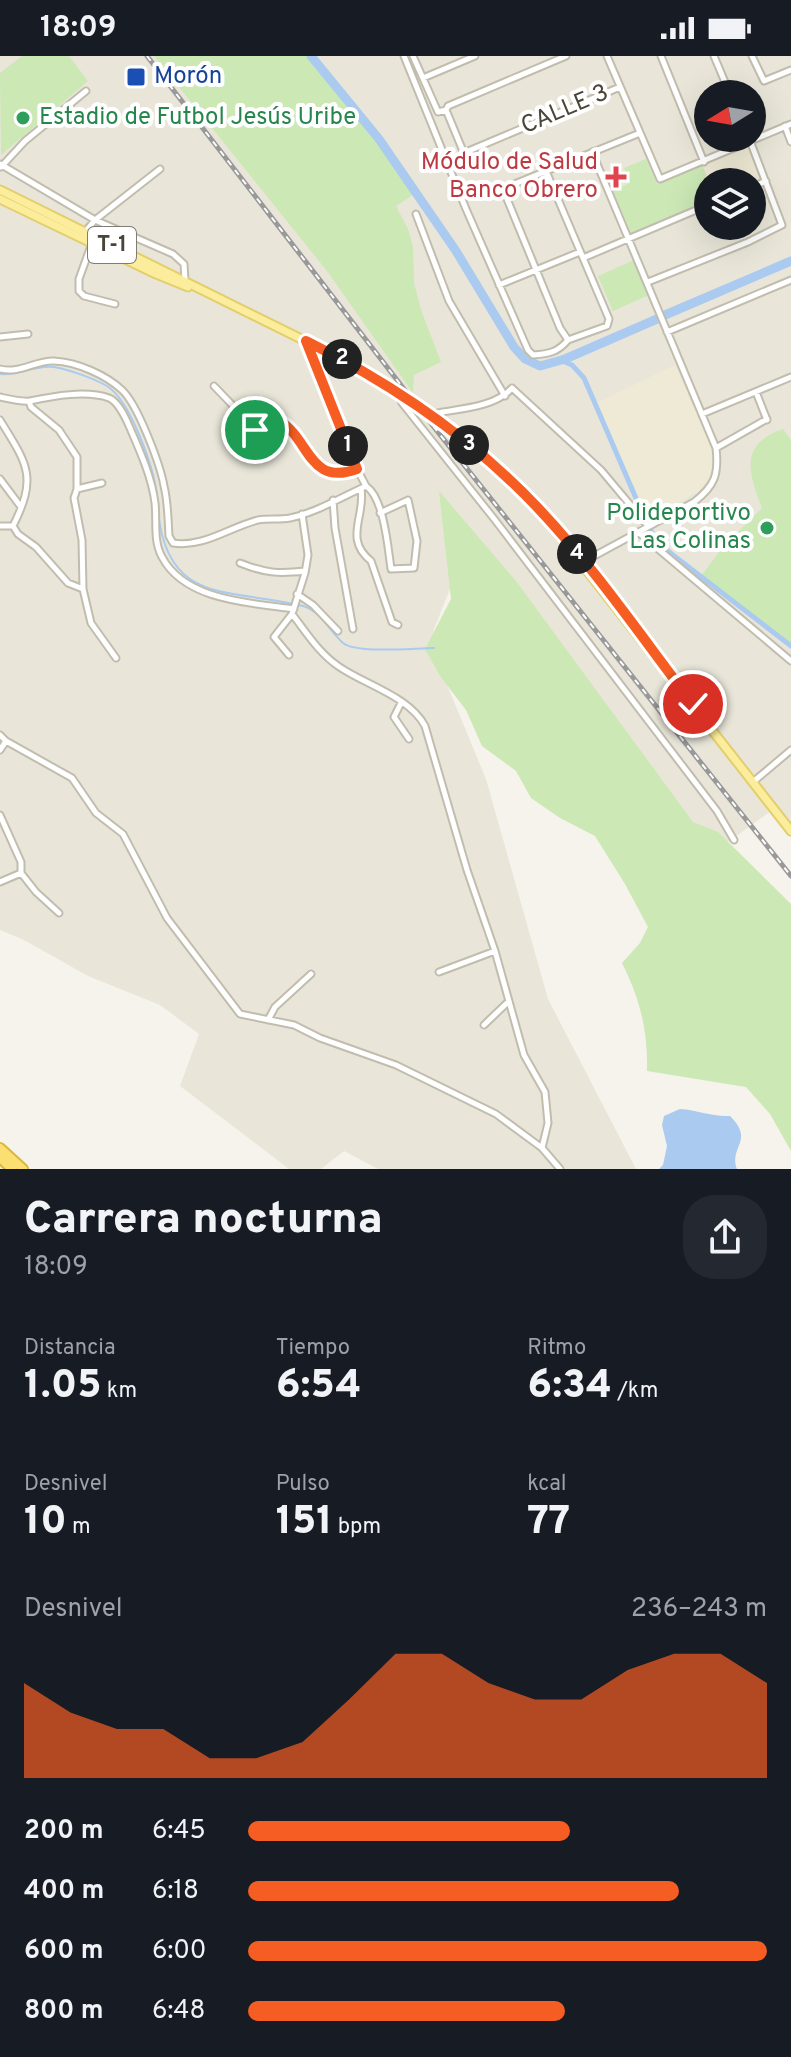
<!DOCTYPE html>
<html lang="es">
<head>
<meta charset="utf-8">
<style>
	:root { --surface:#171b24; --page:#242831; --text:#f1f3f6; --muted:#9ea1a6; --accent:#f65d22 }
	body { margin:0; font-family:Overpass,sans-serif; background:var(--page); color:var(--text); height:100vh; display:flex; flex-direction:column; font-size:30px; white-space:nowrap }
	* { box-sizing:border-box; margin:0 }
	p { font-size:26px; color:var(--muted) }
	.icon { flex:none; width:44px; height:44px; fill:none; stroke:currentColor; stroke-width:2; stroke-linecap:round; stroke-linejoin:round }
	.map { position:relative; height:1113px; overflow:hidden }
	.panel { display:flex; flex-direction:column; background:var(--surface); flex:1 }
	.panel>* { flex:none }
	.needle { width:52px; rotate:259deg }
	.controls { position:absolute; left:694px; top:24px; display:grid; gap:16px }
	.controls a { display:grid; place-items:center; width:72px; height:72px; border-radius:50%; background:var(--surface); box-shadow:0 8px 32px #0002; font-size:40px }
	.pin { position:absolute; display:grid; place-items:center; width:68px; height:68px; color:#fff; margin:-34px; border:4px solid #fff; border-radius:50%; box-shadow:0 2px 8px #0007 }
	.km { position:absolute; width:40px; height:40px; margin:-20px; border-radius:50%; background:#222; color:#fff; font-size:22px; line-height:40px; text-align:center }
	.round { display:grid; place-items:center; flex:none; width:84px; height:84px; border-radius:32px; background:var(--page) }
	.headline { display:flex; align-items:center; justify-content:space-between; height:136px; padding:0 24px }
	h1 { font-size:44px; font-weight:800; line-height:60px }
	.stats { display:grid; grid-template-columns:repeat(3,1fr); gap:12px; height:136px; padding:8px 24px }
	.stats div { display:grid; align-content:center }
	.stats b { font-size:40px; font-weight:800 }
	.stats small { font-size:22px; font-weight:400 }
	.stats p { font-size:22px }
	.chart { height:224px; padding:16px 24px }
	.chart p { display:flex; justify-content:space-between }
	.chart svg { width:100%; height:144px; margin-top:8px; fill:var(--accent); opacity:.7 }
	ul { padding:0 24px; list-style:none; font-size:26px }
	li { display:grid; grid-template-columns:128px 96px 1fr; align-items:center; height:60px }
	li i { height:20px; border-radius:10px; background:var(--accent) }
	.status { display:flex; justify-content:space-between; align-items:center; height:56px; padding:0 40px; background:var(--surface); direction:ltr }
	.status svg { height:22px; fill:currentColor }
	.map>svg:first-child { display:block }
</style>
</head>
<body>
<div class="status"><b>18:09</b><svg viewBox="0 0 49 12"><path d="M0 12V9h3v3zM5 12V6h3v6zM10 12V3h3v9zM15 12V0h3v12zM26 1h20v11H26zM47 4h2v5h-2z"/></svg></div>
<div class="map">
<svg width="791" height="1113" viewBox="0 0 791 1113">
	<rect width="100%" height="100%" fill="#f5f3eb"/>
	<!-- residential -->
	<path fill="#e9e6d9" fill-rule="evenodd" d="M0,0H791V771L775,752L716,795L456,518L434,573L431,590L486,723L548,943L636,1113H378L344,1095L321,1113H289L180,1030L199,978L160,949L88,920L24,884L0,874ZM708,38H752V82H708ZM708,126H752V170H708Z"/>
	<!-- education -->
	<path fill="#eeead5" d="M749,91L762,124L752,128V126H710L703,109Z
		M675,309L715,397L714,417L700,434L648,464L596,347Z"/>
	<!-- green -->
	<path fill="#cbe8b5" d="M22,0H69L88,25L1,99L0,17Z
		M154,0H311L379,83L416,137L396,150L408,173L413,190L414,227L421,254L441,306L414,319L413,337L327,215Z
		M646,103L657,128L702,109L709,126L708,145L631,177L613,134L630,127L624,112Z
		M634,204L649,239L613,255L598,220Z
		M783,373L791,384V588L701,520L723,491L762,452C748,416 739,388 783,373Z
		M439,435L516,525L693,766L718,776L791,848V1095L770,1058L746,1031L647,1015C648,974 640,943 622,907L640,887L648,871L625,828L595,780L560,762L531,742L516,715L482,690L466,654L440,620L425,593L451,543Z"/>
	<!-- water -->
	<path fill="#aacaf0" d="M680,1053C698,1054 712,1061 730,1060C755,1085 729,1090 737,1113H659L663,1109L667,1090L662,1069L664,1060Z"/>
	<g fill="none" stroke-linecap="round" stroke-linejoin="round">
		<!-- stream -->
		<path stroke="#aacaf0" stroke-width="2" d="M0,318C19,320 36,308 54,311C70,314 93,322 107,330C131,345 154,413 157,440
			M158,455C167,551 233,532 303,550C321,555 330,576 343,587C357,598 414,592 434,592"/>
		<!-- canal -->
		<path stroke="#aacaf0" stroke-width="5" d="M560,304L572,309L584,322L648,470L660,489L791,590"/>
		<!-- river -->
		<path stroke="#aacaf0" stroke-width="9" d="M311,0L379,83L456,195L514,291L525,303L540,310L565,303L657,263
			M665,259L791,205"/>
		<defs>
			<path id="minor" d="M404,0L466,153L528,294L533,299C549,298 558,296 568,284
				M413,0L438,56L446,54L463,95L466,96L620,31
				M607,0L660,123L791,68
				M661,0L704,106
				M714,0L730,38
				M752,0L764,25L791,14
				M423,22L475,0
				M446,54L448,50L566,0
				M785,70L791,86
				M0,108L95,164L173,198L184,208L185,225
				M1,111L25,85L86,35
				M546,115L609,263L607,270L568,284L560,272L505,138L507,131L640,77
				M752,131L766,125
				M416,158L449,245L505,340
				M85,176L95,164L160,113
				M92,187L79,223V235L84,240L115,248
				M583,202L708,149
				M648,226L748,186L782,169L749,82
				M499,229L580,196
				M667,276L791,224
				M0,281L28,278
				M0,313C20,318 36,304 54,305C77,306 106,319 122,334C138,349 160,408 164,430C168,446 168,464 169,480L173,487C203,492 230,471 258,464C268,462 279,464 290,462C315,457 342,441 366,430L357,413
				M214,330L240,357L243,366C265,381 259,370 279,365C311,382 308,431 357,413L306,286
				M756,336L767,364
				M398,337L402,347L495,464L717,755L734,784
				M0,341C9,343 21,346 30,345C54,340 86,334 109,342C119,346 126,363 130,372C140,395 152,422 155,447C157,465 153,485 162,501C185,545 251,547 294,553
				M29,345L31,351L59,374L77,401V433L74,442L82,484L83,533L91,567L116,602
				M431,358C456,353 495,352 512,332L601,414L648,470
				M702,358L791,321
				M0,364C27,408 38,420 13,470
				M233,379L246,368
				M716,392L767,363
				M0,423L21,451
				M366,430C384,442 388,492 391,513L414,512L417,485L408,444L380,457
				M77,433L102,427
				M361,433C366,459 343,483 371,505L392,566L398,569
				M333,444L335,472L353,573
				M0,470H13
				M13,470L18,478L36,491L68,527L83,533
				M638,476L791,605
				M583,506L694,446C715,430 719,418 716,392L592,96
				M240,507C265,517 278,518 305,515
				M297,538L313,549L338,575
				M292,558C306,576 318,596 338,610C365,629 409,640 425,670L467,814L495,895L524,999L545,1036L548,1067L542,1092L560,1113
				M289,599L274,581L292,558L305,517L308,499L302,458
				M401,647L394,661L409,683
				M0,679L6,685L72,722L96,757L123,778L167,862L240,958L294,969L320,982L396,1009L496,1058L542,1092
				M0,694L6,685
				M753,726L791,694
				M0,759L21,806V817L36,836L59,857
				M0,826L21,817
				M439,916L495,895
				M268,964L275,951L311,918
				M484,969L509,945"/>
			<path id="major" d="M0,134L350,307L385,327L454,376L538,452L791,775
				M0,143L156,218L188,231"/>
			<path id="highway" d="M0,1092L23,1113
				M0,1102L12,1113"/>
		</defs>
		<!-- minor casing -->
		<use href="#minor" stroke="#c1bdae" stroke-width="9"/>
		<!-- major casing -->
		<use href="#major" stroke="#e2ce6c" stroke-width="11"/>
		<!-- highway casing -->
		<use href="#highway" stroke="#dbb63f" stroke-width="12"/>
		<!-- minor -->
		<use href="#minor" stroke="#fff" stroke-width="5"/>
		<!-- major -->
		<use href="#major" stroke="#fced9d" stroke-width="7"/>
		<!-- highway -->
		<use href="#highway" stroke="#fbdf70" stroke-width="8"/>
		<defs>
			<path id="rail" d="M147,0L414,346L791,820"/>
		</defs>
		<!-- rail casing -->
		<use href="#rail" stroke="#999" stroke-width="5"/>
		<!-- rail -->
		<use href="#rail" stroke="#fff" stroke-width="2" stroke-dasharray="6" stroke-linecap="butt"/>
	</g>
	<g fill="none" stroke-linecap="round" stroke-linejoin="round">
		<defs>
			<path id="route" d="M255,374L262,375L279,365C310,382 308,431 357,413L306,285C393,328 471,381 538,452C594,511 643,583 693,648"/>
		</defs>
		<!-- route casing -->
		<use href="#route" stroke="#fff" stroke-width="16"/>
		<!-- route -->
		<use href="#route" stroke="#f65d22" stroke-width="10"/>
	</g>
	<!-- markers -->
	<rect fill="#1a4fb4" stroke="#fff" stroke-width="3" x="126" y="11" width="20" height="20" rx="4"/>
	<g fill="#2e9e5b" stroke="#fff" stroke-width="3">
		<circle cx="23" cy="62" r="8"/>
		<circle cx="767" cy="472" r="8"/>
	</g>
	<path fill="#e0444e" stroke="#fff" stroke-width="3" d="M612 109h8v8h8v8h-8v8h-8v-8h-8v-8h8z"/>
	<g text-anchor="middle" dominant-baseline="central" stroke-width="8" stroke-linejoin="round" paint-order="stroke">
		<!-- shield labels -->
		<rect fill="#fff" stroke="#807d74" stroke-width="2" x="88" y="171" width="48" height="36" rx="6"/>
		<g font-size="22" font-weight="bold" fill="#4a4539">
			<text x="112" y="189">T-1</text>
		</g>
		<!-- transit labels -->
		<g font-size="24" fill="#164399" stroke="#fff" text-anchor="start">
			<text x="154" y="21">Morón</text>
		</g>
		<!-- street labels -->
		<g font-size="24" fill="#4a4539" stroke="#fff">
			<text transform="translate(565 54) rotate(-23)">CALLE 3</text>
		</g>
		<!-- leisure labels -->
		<g font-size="24" fill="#27864d" stroke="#fff" text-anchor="start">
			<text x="39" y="62">Estadio de Futbol Jesús Uribe</text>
			<text x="751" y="458" text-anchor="end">Polideportivo<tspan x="751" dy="28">Las Colinas</tspan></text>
		</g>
		<!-- health labels -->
		<g font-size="24" fill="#be3a42" stroke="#fff" text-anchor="end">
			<text x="598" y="107">Módulo de Salud<tspan x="598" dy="28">Banco Obrero</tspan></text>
		</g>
	</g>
</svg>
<div class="controls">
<a><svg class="needle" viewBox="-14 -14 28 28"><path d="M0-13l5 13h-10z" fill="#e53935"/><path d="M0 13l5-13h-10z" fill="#9ea1a6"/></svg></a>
<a><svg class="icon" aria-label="layers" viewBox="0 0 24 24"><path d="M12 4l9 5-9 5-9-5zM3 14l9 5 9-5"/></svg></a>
</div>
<div class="pin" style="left:255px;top:374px;background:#1e9e55"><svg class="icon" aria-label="arrive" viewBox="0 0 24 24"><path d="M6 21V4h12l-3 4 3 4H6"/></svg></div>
<div class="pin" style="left:693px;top:648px;background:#d93025"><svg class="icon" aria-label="check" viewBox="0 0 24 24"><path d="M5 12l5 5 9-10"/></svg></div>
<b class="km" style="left:348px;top:390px">1</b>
<b class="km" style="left:342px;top:303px">2</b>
<b class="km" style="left:469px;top:389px">3</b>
<b class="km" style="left:577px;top:498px">4</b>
</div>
<section class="panel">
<div class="headline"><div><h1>Carrera nocturna</h1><p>18:09</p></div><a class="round"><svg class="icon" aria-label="share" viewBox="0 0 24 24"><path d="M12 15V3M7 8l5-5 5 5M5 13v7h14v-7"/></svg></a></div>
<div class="stats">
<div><p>Distancia</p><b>1.05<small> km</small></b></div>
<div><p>Tiempo</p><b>6:54</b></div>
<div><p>Ritmo</p><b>6:34<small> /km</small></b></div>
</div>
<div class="stats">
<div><p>Desnivel</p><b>10<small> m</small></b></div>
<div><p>Pulso</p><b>151<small> bpm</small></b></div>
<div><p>kcal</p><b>77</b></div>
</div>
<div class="chart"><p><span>Desnivel</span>236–243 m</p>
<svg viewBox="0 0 160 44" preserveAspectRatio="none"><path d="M0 44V15L10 24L20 29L30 29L40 38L50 38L60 33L70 20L80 6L90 6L100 15L110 20L120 20L130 11L140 6L150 6L160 15V44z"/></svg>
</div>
<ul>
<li><b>200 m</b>6:45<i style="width:62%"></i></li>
<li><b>400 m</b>6:18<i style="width:83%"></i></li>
<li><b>600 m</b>6:00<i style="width:100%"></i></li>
<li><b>800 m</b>6:48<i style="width:61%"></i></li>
</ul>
</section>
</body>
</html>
